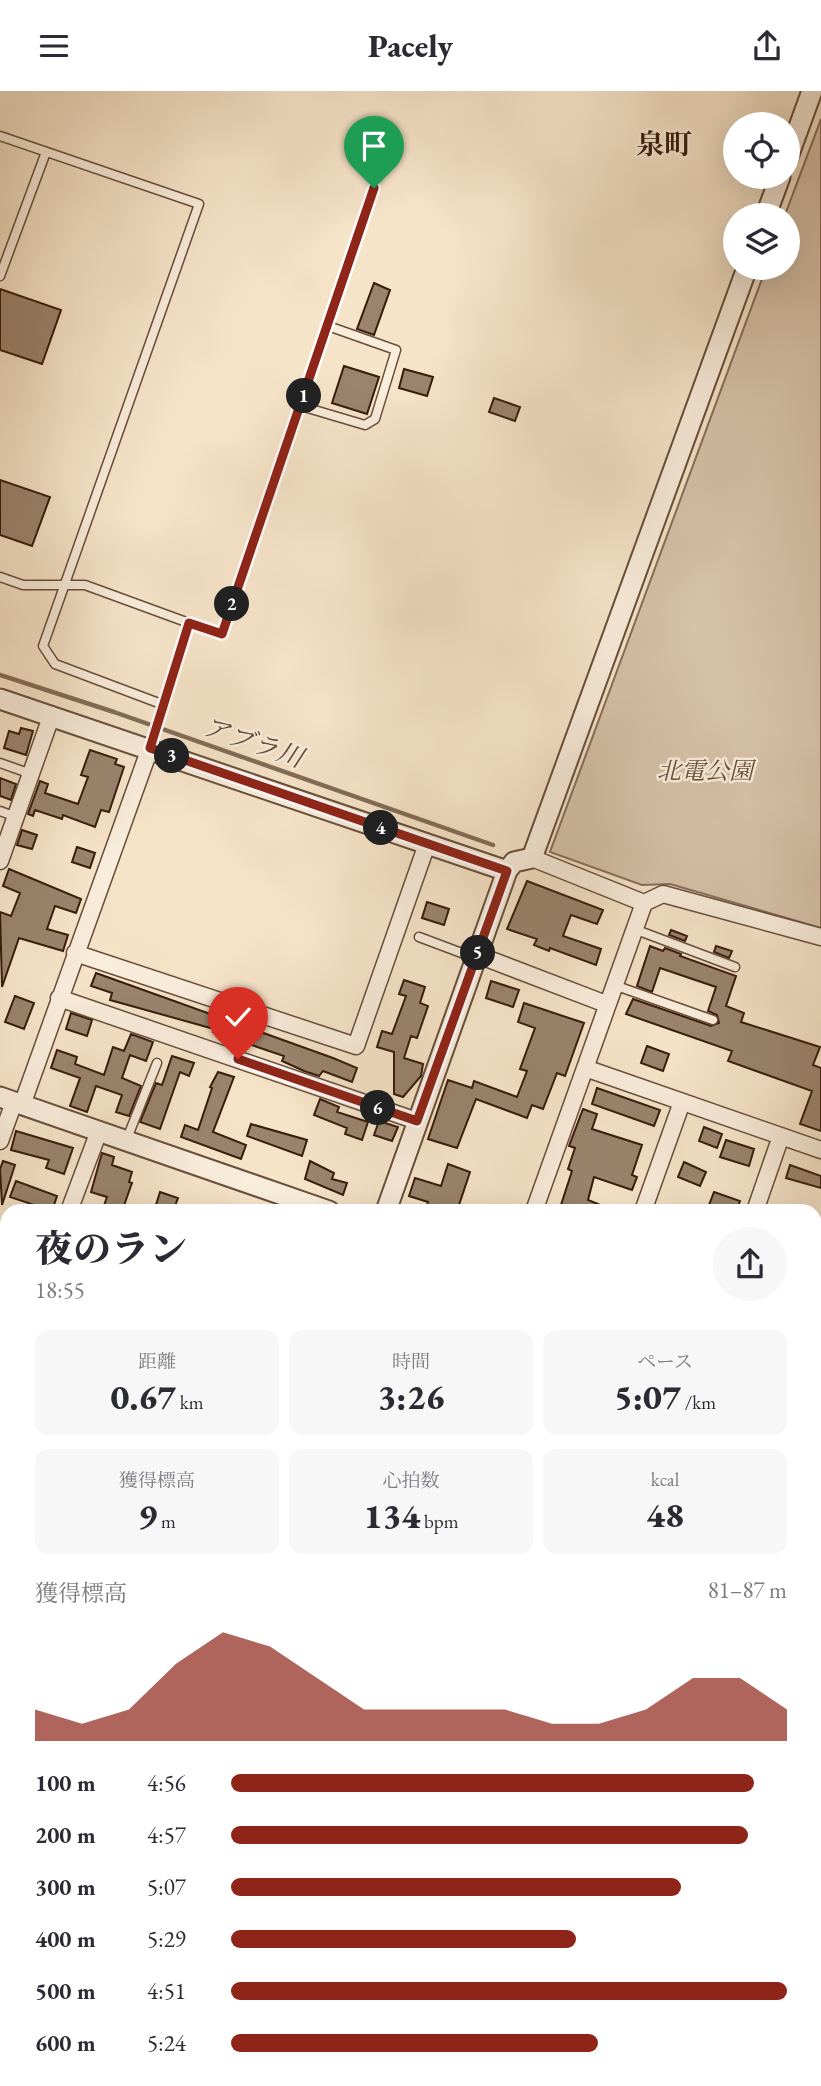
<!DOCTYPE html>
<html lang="ja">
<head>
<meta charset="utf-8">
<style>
	:root { --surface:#fff; --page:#f7f7f7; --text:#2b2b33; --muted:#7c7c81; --accent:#8f2418 }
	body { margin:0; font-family:"EB Garamond","Noto Serif JP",serif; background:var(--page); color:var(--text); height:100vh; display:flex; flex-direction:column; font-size:26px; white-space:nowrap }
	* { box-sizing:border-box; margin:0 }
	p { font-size:23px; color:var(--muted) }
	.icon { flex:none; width:38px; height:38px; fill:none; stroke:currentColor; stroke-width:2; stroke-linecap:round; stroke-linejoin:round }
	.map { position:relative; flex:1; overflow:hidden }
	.panel { position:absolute; left:0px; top:1113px; width:822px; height:882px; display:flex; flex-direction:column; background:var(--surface); border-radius:21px 21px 0 0; box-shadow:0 7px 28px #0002 }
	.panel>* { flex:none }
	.buttons { position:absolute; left:723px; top:21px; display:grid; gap:14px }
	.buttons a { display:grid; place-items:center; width:77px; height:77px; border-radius:50%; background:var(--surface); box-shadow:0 7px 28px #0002; font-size:35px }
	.pin { position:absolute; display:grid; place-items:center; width:60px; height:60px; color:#fff; margin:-72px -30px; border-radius:50% 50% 50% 0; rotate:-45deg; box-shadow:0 0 7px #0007 }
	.pin .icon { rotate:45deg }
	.km { position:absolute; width:35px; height:35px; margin:-18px; border-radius:50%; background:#222; color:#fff; font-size:19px; line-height:35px; text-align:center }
	.round { display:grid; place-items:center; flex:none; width:74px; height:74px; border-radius:37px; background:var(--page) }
	.head { display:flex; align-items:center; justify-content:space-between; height:119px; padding:0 35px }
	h1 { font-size:38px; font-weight:800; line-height:52px }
	.metrics { display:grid; grid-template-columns:repeat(3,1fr); gap:10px; height:119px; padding:7px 35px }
	.metrics div { display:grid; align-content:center; border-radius:14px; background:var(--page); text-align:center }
	.metrics b { font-size:35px; font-weight:800 }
	.metrics small { font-size:19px; font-weight:400 }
	.metrics p { font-size:19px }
	.chart { height:196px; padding:14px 35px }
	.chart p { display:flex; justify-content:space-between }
	.chart svg { width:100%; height:126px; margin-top:7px; fill:var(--accent); opacity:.7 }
	ul { padding:0 35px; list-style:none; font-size:23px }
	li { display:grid; grid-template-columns:112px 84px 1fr; align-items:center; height:52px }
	li i { height:18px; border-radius:9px; background:var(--accent) }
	header { display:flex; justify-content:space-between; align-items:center; height:91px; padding:0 35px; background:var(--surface); font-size:32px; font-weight:800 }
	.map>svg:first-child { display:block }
</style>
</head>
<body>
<header><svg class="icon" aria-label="menu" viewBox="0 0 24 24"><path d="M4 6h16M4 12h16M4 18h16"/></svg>Pacely<svg class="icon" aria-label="share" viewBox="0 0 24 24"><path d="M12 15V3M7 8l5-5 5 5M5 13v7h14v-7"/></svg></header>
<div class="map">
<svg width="821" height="1995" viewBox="0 0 821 1995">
	<rect width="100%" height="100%" fill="#f6e4c9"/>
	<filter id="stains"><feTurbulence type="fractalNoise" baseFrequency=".00286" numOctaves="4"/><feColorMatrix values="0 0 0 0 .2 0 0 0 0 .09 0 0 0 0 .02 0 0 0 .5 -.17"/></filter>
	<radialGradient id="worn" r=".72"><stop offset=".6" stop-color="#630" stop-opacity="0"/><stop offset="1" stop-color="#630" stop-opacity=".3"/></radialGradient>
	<!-- green -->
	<path fill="#d6c2a9" stroke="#866e5a" stroke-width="2" d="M821,28V837L670,793L642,794L550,761L766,177H788L785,124Z"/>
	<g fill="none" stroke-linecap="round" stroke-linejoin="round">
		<!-- stream -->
		<path stroke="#836b56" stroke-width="4.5" d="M0,584L114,621L493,754
			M0,1285L7,1281
			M816,1439L821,1441"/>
	</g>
	<!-- building -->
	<path fill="#9a846e" stroke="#371b0b" stroke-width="2" d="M374,192L390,199L374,244L357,238Z
		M0,198L61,219L42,273L0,259Z
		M344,275L379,286L367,323L332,312Z
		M404,278L433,286L427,305L399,297Z
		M494,307L520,316L515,330L489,321Z
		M0,389L50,406L32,455L0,444Z
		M21,637L33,640L26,664L4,657L9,640L19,643Z
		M90,659L117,668L115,673L124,676L109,721L101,719L95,736L63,724L62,728L35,719L33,725L28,723L40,690L48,693L45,702L78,713L88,686L81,684Z
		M0,687L16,693L11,709L0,705Z
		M22,739L37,744L32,758L17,754Z
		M77,756L95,762L90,777L72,771Z
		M9,778L81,808L76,822L55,815L47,838L68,844L63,860L19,847L2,896L0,821L11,825L20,802L3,795Z
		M527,790L603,819L597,833L571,824L563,845L601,858L596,874L550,857L549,860L534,854L537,848L507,838Z
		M427,811L449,818L444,834L422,827Z
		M671,839L687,845L685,850L669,844Z
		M650,855L663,860L665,857L681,863L680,865L736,885L726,915L744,922L741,931L820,956L813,974L821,977V1040L800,1033L812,1000L728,970L732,960L626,923L633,908L711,935L719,932L717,924L708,920L716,896L660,877L652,901L637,895Z
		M716,855L732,860L729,867L714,861Z
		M96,882L333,967L357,977L352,991L323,980L319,985L304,980L282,970L284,965L213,941L214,938L110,909L112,902L91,895Z
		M404,889L425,896L420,912L428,915L417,947L411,945L404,967L423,973L421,985L403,1006L394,1003V961L377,956L382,940L392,943L406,905L399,903Z
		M491,890L519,899L513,916L486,907Z
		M15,905L34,912L24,938L5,931Z
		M524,912L584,932L565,985L557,982L543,1018L532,1014L527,1027L476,1008L457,1057L428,1048L448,989L472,997L474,990L517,1006L527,980L520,978L535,937L518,931Z
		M71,922L92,929L87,945L66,938Z
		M131,943L153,951L146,970L130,964L122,987L141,995L129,1025L116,1021L122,1004L96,995L87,1021L70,1015L80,987L51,977L57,959L77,966L75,973L104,984L113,956L124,960Z
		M647,955L669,963L663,980L641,972Z
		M172,965L194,972L189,985L180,981L160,1038L140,1031L156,992L162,994Z
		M218,981L234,986L213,1041L246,1054L241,1068L181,1046L185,1034L198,1039L212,997L210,996Z
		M597,997L660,1019L654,1035L592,1013Z
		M320,1008L339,1016L337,1021L368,1031L362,1049L345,1043L347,1037L314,1024Z
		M583,1018L597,1023L592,1038L642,1054L632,1084L637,1086L632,1099L594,1086L588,1109L615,1120H559L572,1080L568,1078L575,1057L569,1055Z
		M379,1030L398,1036L392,1050L374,1044Z
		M251,1033L307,1049L302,1065L247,1045Z
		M704,1036L722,1043L717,1057L699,1050Z
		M16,1040L73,1057L64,1083L46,1077L49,1069L11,1059Z
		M726,1049L754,1058L749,1075L720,1066Z
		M102,1062L114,1066L112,1074L132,1081L129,1091L132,1092L122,1120H102L107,1106L91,1101Z
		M3,1070L15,1074L2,1114L0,1078Z
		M310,1070L334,1082L332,1088L347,1092L343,1104L305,1088Z
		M684,1071L706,1081L700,1095L678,1086Z
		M448,1073L470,1081L457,1120H425L428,1111L409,1105L415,1087L441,1095Z
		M790,1074L821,1085V1097L786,1087Z
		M16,1090L57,1105L52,1120L10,1106Z
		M160,1101L178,1107L173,1120L155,1117Z
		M714,1101L740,1110L736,1120L709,1114Z"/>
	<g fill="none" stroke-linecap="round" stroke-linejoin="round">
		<defs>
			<path id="service" d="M0,45L199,113L43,555L55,573L164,614
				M0,185L46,61
				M301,315L365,334L375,328L396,259L328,235
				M0,486L23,494H85L189,532
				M150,657L189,532L221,543L374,97
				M0,672L31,683
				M0,720L16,726
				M634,838L735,876
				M419,846L475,867
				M614,894L713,929
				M126,1050L157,972
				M0,1257L7,1259
				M816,1336L821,1320
				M816,1508L821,1509
				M193,1988L213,1995
				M420,1995L423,1988"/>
			<path id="minor" d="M532,767L644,812
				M0,770L51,626
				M75,862L356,955L427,753
				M478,864L606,913
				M59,907L417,1030
				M585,977L821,1059
				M22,1014L150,657
				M0,1050L14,1011
				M69,1120L99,1040
				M534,1120L644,812L663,803L821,846
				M643,1120L682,1011
				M755,1120L781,1045
				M816,1233L821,1217
				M0,1310L7,1291
				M0,1417L7,1420
				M816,1456L821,1457
				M816,1559L821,1560
				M0,1660L7,1642
				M0,1702L7,1705
				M816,1716L821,1718
				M816,1860L821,1845
				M816,1979L821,1981
				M485,1988L504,1995
				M12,1995L15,1988
				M563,1995L565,1988"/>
			<path id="tertiary" d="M788,66L812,0
				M766,124L780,86
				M0,608L507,780
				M0,1006L329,1120
				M386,1120L507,780L514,771L532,767L747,177
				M816,1290L821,1292
				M278,1995L281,1988"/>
		</defs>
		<!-- service casing -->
		<use href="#service" stroke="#674d3a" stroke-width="11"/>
		<!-- minor casing -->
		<use href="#minor" stroke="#674d3a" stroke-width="19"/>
		<!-- tertiary casing -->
		<use href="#tertiary" stroke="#674d3a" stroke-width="23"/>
		<!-- service -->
		<use href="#service" stroke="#f9eddc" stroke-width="8"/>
		<!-- minor -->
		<use href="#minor" stroke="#f9eddc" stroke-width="16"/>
		<!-- tertiary -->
		<use href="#tertiary" stroke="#f9eddc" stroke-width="19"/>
	</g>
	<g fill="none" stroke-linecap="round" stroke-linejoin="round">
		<defs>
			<path id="route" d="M238,968L417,1030L507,780L150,657L189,532L222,543L374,97"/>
		</defs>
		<!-- route casing -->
		<use href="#route" stroke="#fff" stroke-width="14"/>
		<!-- route -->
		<use href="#route" stroke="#8f2418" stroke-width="9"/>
	</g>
	<g text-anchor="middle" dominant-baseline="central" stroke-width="5" stroke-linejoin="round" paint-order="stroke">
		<!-- park labels -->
		<g font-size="24" font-style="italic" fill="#674d3a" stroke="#f9eddc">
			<text x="705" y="679">北電公園</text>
		</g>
		<!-- water labels -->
		<g font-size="26" font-style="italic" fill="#634a37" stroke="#f9eddc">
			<text transform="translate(253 651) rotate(19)">アブラ川</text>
		</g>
		<!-- quarter labels -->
		<g font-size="28" font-weight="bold" fill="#371b0b" stroke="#f9eddc">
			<text x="664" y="53">泉町</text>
		</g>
	</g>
	<rect width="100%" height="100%" filter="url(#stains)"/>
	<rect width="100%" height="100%" fill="url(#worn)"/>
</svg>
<div class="buttons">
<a><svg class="icon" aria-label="locate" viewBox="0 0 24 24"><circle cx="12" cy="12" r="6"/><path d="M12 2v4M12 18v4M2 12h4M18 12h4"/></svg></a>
<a><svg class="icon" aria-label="layers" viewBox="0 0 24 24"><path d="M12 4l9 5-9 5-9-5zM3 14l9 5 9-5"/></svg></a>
</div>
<div class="pin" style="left:374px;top:97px;background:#1e9e55"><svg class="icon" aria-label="arrive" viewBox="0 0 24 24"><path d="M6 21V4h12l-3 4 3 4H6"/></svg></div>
<div class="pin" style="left:238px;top:968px;background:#d93025"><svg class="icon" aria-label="check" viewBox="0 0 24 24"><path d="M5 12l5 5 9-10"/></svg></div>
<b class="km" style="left:304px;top:305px">1</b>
<b class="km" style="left:232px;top:513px">2</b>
<b class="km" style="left:172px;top:665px">3</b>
<b class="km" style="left:381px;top:737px">4</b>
<b class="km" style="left:478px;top:862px">5</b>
<b class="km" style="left:378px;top:1017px">6</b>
<section class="panel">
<div class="head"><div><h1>夜のラン</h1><p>18:55</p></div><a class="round"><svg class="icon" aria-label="share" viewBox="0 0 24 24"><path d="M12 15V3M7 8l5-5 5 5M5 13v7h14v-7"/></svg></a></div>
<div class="metrics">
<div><p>距離</p><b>0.67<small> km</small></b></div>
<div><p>時間</p><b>3:26</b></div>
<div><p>ペース</p><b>5:07<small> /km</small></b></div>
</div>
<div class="metrics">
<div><p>獲得標高</p><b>9<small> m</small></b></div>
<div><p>心拍数</p><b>134<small> bpm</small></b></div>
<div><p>kcal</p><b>48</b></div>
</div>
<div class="chart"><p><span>獲得標高</span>81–87 m</p>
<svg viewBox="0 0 160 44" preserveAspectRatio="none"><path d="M0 44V33L10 38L20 33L30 17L40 6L50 11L60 22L70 33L80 33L90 33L100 33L110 38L120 38L130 33L140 22L150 22L160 33V44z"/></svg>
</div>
<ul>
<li><b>100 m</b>4:56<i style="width:94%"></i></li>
<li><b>200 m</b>4:57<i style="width:93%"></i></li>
<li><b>300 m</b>5:07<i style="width:81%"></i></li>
<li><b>400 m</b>5:29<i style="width:62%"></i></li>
<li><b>500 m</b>4:51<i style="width:100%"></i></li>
<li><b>600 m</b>5:24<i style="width:66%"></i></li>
</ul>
</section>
</div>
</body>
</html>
